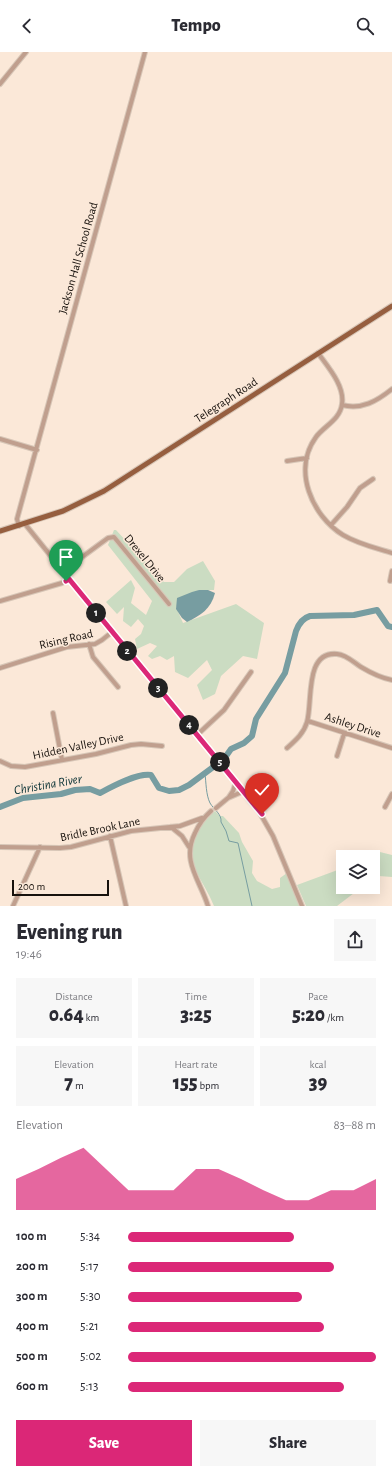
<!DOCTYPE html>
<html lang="en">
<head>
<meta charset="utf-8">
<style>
	:root { --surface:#fff; --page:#f7f7f7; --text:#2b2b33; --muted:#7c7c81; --accent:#db2777 }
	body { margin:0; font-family:"Alegreya Sans",sans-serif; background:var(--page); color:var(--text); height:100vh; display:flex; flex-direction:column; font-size:15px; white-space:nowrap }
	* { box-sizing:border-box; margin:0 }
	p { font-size:13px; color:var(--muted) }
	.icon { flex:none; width:22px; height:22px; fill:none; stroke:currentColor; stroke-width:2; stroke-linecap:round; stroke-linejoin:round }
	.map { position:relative; height:854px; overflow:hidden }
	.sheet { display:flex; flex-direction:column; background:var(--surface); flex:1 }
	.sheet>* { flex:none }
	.tools { position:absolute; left:336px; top:798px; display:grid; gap:8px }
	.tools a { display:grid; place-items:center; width:44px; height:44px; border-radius:0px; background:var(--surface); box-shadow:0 4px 16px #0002; font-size:20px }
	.scale { position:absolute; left:12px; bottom:10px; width:97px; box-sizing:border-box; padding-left:4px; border:2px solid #17110c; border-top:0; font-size:11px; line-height:14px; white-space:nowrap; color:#17110c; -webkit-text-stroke:3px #fbe8d8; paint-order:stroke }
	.pin { position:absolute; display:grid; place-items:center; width:34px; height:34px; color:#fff; margin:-41px -17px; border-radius:50% 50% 50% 0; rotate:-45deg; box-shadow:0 0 4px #0007 }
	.pin .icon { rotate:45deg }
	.km { position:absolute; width:20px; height:20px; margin:-10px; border-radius:50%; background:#222; color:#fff; font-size:11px; line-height:20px; text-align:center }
	.round { display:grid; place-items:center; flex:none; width:42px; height:42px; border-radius:0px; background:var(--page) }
	.headline { display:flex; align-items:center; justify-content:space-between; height:68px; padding:0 16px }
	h1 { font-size:22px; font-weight:800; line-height:30px }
	.metrics { display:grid; grid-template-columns:repeat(3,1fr); gap:6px; height:68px; padding:4px 16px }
	.metrics div { display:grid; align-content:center; border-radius:0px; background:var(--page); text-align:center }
	.metrics b { font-size:20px; font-weight:800 }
	.metrics small { font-size:11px; font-weight:400 }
	.metrics p { font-size:11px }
	.chart { height:112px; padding:8px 16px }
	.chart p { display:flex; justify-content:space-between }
	.chart svg { width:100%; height:72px; margin-top:4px; fill:var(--accent); opacity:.7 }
	.button { display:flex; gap:8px; margin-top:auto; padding:8px 16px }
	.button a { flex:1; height:46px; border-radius:0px; background:var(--accent); color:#fff; font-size:16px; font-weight:800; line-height:46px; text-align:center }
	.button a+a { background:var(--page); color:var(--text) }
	ul { padding:0 16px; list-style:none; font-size:13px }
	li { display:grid; grid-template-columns:64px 48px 1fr; align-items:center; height:30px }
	li i { height:10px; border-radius:5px; background:var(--accent) }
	header { display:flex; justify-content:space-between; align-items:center; height:52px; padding:0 16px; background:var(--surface); font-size:18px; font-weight:800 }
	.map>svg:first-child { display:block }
</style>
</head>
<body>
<header><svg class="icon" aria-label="back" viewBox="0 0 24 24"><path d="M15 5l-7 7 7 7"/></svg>Tempo<svg class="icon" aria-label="search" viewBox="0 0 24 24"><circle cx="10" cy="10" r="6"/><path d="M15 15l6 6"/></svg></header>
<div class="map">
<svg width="392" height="854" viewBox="0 0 392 854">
	<rect width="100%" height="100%" fill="#fbe8d8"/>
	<!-- green -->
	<path fill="#cbdcc2" d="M114,478H116L164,530H174L187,517L203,509L215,529L214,538H199L176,555L183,571L236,552L264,571L257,607L243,604L221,624L215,642L203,648L197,633L212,618L207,608L188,626L175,620L174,604L167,608L160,604L152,607L148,604L157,594L150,591L137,597L135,587L141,582L144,574L138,567L131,575L123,569L124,555L117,562L106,550L131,528L135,536L131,551L146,563L152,549L108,493Z
		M215,759L220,764H223L239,781L242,790L253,809L252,821L257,829L272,837L280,835V826L287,821L299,854H214C204,828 182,809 197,781C202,772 207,766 215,759Z
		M380,800L392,803V825L379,824L373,828V805H368Z
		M343,816V835H362L337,854H306L297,833Z"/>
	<!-- water -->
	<path fill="#779da1" d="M199,538H208L215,541C211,557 201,563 187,570L182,566L176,557L177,546L192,540Z"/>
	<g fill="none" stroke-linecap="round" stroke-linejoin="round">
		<!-- stream -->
		<path stroke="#779da1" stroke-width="1" d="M205,721C206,730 206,743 210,751C214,758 222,762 221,770L226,779L229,789L238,791L252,854"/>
		<!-- river -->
		<path stroke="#779da1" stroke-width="6" d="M0,755L23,746L61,742L75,738L90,737L100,741C113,734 137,721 151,723L159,736L169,739L179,738L189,733L224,707L231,697L244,691L252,684L256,667L285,621L296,579C299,571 303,566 310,564L354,563L377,558L388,574L392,575"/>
		<defs>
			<path id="minor" d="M0,32L26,0
				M318,301C328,315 345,334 342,352C340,368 324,374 316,385C292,418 312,464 343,483C358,492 376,496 392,501
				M342,353C362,358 377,349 392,337
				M0,387L37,398
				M287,409L307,406
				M25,472L112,580L257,756L273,784L302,854
				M331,473L347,455L360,436L373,427
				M19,474L17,467L145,0
				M63,519L108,486L114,485L169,552
				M390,529L392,519
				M0,549L62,531L69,527
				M89,592L93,605L118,635
				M0,616L67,595L95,592L102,588L112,580
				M53,661L62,708
				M308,669L392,696
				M197,683L224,658L251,620
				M287,696C296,688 304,681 307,670C313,650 304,599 337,602C347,603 353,610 361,615C371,621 381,626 392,628
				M337,704L344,682
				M0,709L11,714L25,715L96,702L131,693L141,692L162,694
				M229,745L233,739L236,730
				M385,755L392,742
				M216,756L228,746L244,739
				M171,775L182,784L189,795
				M110,784L126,854
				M0,795L60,796L71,795L131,779L180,774L202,766
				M13,854L40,795
				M208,854C200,828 181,809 195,781C199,772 203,766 211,759"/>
			<path id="major" d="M0,479L63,459L104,439L392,254"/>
		</defs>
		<!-- minor casing -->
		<use href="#minor" stroke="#d7c6b7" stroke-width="6"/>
		<!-- major casing -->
		<use href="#major" stroke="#d7c6b7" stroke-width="7"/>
		<!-- minor -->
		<use href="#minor" stroke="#c09f8e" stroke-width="4"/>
		<!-- major -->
		<use href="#major" stroke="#965e3f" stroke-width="5"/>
	</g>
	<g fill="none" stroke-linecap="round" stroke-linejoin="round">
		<defs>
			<path id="route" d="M66,529L69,527L262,762"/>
		</defs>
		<!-- route casing -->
		<use href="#route" stroke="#fff" stroke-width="8"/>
		<!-- route -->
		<use href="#route" stroke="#db2777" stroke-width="5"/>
	</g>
	<g text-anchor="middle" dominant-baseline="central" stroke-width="3" stroke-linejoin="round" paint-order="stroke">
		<!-- street labels -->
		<g font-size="12" fill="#17110c" stroke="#fbe8d8">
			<text transform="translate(78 206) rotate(-74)">Jackson Hall School Road</text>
			<text transform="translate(226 348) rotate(-33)">Telegraph Road</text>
			<text transform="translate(145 506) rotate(51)">Drexel Drive</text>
			<text transform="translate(66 587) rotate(-13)">Rising Road</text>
			<text transform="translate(353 673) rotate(18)">Ashley Drive</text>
			<text transform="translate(78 694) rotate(-12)">Hidden Valley Drive</text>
			<text transform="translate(100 777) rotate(-12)">Bridle Brook Lane</text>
		</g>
		<!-- water labels -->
		<g font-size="13" font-style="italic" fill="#0a3235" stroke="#fbe8d8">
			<text transform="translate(48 733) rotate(-10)">Christina River</text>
		</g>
	</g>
</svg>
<div class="tools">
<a><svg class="icon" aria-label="layers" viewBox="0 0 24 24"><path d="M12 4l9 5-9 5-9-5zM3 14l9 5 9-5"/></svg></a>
</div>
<div class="scale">200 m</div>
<div class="pin" style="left:66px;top:529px;background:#1e9e55"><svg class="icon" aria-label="arrive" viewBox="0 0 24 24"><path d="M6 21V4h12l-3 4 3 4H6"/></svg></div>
<div class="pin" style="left:262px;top:762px;background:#d93025"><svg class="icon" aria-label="check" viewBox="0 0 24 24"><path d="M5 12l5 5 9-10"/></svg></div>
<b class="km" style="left:96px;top:561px">1</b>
<b class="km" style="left:127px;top:599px">2</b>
<b class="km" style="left:158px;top:636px">3</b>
<b class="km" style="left:189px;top:673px">4</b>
<b class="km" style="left:220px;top:710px">5</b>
</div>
<section class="sheet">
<div class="headline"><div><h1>Evening run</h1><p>19:46</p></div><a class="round"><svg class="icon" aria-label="share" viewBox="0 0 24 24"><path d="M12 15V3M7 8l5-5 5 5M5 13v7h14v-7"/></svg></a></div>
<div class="metrics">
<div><p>Distance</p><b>0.64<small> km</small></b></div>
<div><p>Time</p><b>3:25</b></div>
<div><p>Pace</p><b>5:20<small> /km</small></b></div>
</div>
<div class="metrics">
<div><p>Elevation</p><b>7<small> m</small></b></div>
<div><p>Heart rate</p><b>155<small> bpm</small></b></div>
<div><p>kcal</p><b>39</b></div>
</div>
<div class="chart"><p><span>Elevation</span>83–88 m</p>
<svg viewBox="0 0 160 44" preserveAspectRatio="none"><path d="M0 44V25L10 19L20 12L30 6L40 19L50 32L60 32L70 32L80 19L90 19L100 25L110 32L120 38L130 38L140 32L150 32L160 25V44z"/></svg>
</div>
<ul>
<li><b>100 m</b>5:34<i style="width:67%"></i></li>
<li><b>200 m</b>5:17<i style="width:83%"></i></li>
<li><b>300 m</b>5:30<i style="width:70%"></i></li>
<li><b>400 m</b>5:21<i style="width:79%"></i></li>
<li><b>500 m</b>5:02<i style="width:100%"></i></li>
<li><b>600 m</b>5:13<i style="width:87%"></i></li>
</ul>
<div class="button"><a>Save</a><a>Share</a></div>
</section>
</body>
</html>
